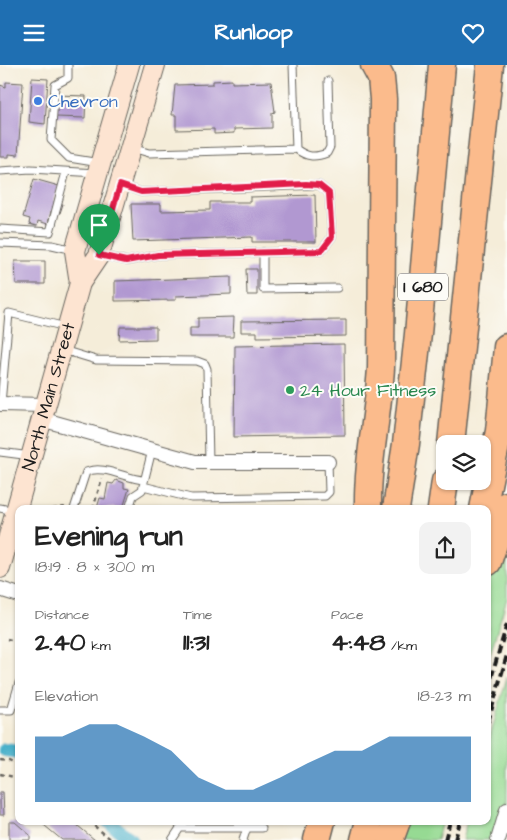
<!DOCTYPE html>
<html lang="en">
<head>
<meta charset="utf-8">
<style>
	:root { --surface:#fff; --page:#f2f2f2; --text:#222; --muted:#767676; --accent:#1f6fb2 }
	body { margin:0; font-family:"Architects Daughter",sans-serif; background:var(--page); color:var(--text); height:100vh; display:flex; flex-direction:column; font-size:19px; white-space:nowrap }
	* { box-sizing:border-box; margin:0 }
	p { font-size:16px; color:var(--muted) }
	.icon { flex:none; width:28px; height:28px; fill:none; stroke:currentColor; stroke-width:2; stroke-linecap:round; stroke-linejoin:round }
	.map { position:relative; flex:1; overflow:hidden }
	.panel { position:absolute; left:15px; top:440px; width:476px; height:320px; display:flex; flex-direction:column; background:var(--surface); border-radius:10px; box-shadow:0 1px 4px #0004 }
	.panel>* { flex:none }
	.fabs { position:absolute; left:436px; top:370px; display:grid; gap:10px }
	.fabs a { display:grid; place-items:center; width:55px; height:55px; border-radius:10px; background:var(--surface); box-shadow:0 1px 4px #0004; font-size:25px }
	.pin { position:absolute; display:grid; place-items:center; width:42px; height:42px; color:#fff; margin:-51px -21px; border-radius:50% 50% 50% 0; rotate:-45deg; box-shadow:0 0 5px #0007 }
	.pin .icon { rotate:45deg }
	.round { display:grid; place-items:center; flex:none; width:52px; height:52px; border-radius:10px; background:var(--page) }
	.overview { display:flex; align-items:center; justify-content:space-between; height:85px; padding:0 20px }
	h1 { font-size:28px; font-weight:700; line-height:38px }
	.stats { display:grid; grid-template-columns:repeat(3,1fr); gap:8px; height:85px; padding:5px 20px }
	.stats div { display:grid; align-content:center }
	.stats b { font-size:25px; font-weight:700 }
	.stats small { font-size:14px; font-weight:400 }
	.stats p { font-size:14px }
	.chart { height:140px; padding:10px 20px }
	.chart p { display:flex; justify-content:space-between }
	.chart svg { width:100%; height:90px; margin-top:5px; fill:var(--accent); opacity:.7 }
	header { display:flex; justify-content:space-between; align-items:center; height:65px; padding:0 20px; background:var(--accent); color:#fff; font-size:22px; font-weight:700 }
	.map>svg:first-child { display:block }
</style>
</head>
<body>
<header><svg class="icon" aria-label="menu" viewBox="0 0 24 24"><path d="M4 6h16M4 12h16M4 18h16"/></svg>Runloop<svg class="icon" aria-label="heart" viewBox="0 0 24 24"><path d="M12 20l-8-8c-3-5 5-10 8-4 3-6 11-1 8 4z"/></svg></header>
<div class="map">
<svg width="507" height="775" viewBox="0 0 507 775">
	<rect width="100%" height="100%" fill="#fdfcf7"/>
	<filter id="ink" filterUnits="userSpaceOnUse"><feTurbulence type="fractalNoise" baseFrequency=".02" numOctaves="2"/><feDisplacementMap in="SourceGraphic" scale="10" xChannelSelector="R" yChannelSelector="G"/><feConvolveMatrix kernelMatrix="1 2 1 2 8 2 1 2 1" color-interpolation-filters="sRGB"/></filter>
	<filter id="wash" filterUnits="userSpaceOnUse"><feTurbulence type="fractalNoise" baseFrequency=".0096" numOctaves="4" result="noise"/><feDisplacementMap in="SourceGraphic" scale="20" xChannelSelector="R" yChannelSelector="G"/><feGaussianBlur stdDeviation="1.12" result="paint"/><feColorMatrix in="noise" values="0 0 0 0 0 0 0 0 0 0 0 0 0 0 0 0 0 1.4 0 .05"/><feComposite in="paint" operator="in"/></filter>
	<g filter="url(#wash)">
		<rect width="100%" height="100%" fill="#f5edd9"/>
		<!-- green -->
		<path fill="#96da93" stroke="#597b58" d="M507,440V533L488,596V497Z
			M507,612V745L498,775H462L467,756H488V679Z
			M397,756H442L437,775H390Z"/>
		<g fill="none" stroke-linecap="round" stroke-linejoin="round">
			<!-- canal -->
			<path stroke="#4bb1ca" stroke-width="14" d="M5,685L19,687
				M108,756L131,775"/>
		</g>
		<g id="blocks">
			<!-- building -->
			<path fill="#b198d1" d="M32,13L48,14L45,59L29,57Z
				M232,15V18L271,17L275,47L272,48V63L234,64V68L214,69V64L176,65V50H172L175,20L213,19V16Z
				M6,17L23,18L18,90L9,89V92H0V20L6,22Z
				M57,30L86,31L85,53L56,52Z
				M34,114L59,121L54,137L63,139L60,148L51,146L48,159L38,156L37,161L29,159L30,154L23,152Z
				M315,130L316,177H252V172L133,176L131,139H161V146L210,145V137H250V132Z
				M15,196H45V219H16Z
				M246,204H257V230H247Z
				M231,212V229L176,231V235L115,236V216Z
				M234,252L233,272H190V263H198V253Z
				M346,255V271L257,272V267H241V256Z
				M120,262H156V274L119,275Z
				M344,279L345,370L234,372L235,281Z
				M116,415L124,418V423L129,424L123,443H97L100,433L105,434L108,418L113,419Z
				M0,727H3L4,750H0Z
				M39,756H72L95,775H62Z
				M9,757H15L30,770V775H9Z"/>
		</g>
	</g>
	<g filter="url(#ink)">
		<use href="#blocks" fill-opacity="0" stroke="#68655e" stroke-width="1"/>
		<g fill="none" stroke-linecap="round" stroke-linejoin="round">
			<defs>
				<path id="lane" d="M68,0V13L55,20L51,75L69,93L100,98
					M293,0L296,84
					M132,83L149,88L296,84C307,92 314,93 327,88L330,82L328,16
					M0,106L31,104L96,108
					M0,164L50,167L66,107
					M0,178L52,180L74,185
					M263,187V224L337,223
					M100,190L127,196L158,190L321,186L332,172L329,128L319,120L141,127L121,120
					M63,285L96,295L197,296L205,299L207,304L209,397
					M1,339L9,248L66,262
					M0,387L31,391
					M143,421L191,433L325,431L329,427L328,397
					M0,443L15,446
					M74,444L86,407C103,399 126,414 144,415
					M129,444L133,431L142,425L152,385
					M0,645H11L19,618
					M172,775L180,763H262
					M243,775L247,763"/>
				<path id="street" d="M0,339L45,340
					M41,354L195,397H328
					M0,524L19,530
					M498,775L507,745"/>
				<g id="secondary">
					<path d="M80,218L75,186L129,0"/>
					<path id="s1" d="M0,503L80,218L99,190L155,0"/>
				</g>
				<path id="highway" d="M451,379L490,0
					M368,444C367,397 378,350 381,303L383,34L381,13L374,0
					M396,444L406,379L418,269L442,0
					M441,444L445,416
					M483,444L499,366L507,282
					M488,497L507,440
					M317,775L322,756
					M364,775L369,756
					M390,775L397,756"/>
			</defs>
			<!-- lane casing -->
			<use href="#lane" stroke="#68655e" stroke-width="9"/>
			<!-- street casing -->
			<use href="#street" stroke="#68655e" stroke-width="16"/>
			<!-- secondary casing -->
			<use href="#secondary" stroke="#68655e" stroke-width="22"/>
			<!-- highway casing -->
			<use href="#highway" stroke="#68655e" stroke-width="29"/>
			<!-- path -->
			<path stroke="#68655e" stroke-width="2.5" stroke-dasharray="4 4" stroke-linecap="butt" d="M53,444L66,442
				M93,444L102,413
				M7,574L19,577
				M0,695L9,696L19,701
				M0,709L19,713
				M88,756L112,775"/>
			<!-- lane -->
			<use href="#lane" stroke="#fff" stroke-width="7"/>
			<!-- street -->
			<use href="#street" stroke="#fff" stroke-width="14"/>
			<!-- secondary -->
			<use href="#secondary" stroke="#fde4d1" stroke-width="20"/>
			<!-- highway -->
			<use href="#highway" stroke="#fbbb8c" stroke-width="26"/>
			<!-- rail -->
			<path stroke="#1c1c1c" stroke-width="4" stroke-dasharray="8 4" stroke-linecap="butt" d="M488,624L507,559
				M488,657L507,590
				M445,775L450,756
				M455,775L460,756"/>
		</g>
	</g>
	<g fill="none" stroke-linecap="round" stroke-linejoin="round" filter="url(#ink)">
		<defs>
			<path id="route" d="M306,119L319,120L329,128L332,172L321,186L158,190L126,196L99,190L120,120L141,127Z"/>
		</defs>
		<!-- route casing -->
		<use href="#route" stroke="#fff" stroke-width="10"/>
		<!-- route -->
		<use href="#route" stroke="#e11d48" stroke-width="6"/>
	</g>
	<!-- markers -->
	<circle fill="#3f7fe0" stroke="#fdfcf7" stroke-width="2" cx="38" cy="36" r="5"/>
	<circle fill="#2e9e5b" stroke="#fdfcf7" stroke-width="2" cx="290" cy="325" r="5"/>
	<g text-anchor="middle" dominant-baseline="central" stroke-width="4" stroke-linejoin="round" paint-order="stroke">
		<!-- shield labels -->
		<rect fill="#fdfcf7" stroke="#605f5e" stroke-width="1" x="398" y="208.5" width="50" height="27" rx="4"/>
		<g font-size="16" font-weight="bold" fill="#1c1c1c">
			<text x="423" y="222">I 680</text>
		</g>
		<!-- shop labels -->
		<g font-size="18" fill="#366cbe" stroke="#fdfcf7" text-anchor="start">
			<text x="48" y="36">Chevron</text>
		</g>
		<!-- leisure labels -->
		<g font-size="18" fill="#27864d" stroke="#fdfcf7" text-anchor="start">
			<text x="300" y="325">24 Hour Fitness</text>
		</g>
		<!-- street labels -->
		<g font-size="18" fill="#1c1c1c" stroke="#fdfcf7">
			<text stroke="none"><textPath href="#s1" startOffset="178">North Main Street</textPath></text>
		</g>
	</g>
</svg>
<div class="fabs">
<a><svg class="icon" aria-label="layers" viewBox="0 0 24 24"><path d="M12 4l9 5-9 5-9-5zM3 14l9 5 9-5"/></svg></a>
</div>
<div class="pin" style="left:99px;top:190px;background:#1e9e55"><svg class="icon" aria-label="arrive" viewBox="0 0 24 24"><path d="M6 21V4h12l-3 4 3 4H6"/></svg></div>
<section class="panel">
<div class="overview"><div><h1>Evening run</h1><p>18:19 · 8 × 300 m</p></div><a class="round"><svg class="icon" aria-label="share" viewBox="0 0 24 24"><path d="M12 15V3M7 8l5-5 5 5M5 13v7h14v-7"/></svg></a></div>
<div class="stats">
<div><p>Distance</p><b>2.40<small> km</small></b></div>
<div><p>Time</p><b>11:31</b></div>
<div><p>Pace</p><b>4:48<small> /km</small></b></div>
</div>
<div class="chart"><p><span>Elevation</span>18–23 m</p>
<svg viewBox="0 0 160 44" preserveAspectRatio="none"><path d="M0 44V12L10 12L20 6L30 6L40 12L50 19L60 32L70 38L80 38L90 32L100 25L110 19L120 19L130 12L140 12L150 12L160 12V44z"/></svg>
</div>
</section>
</div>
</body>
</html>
